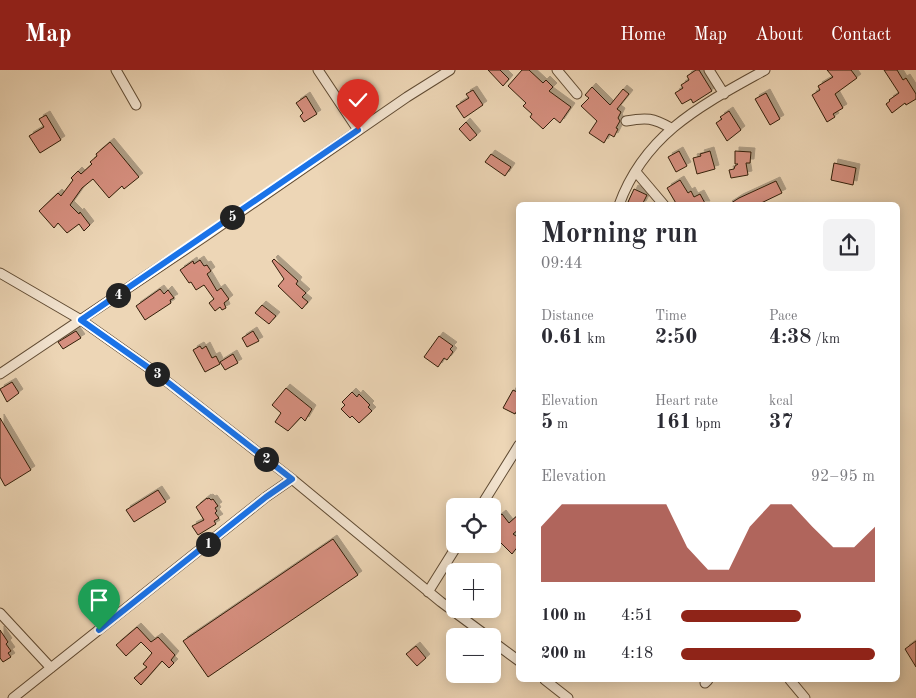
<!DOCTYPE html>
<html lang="en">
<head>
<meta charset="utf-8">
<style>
	:root { --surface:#fff; --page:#f2f2f3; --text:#2b2b33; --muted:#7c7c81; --accent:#8f2418 }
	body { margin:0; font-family:"Old Standard TT",serif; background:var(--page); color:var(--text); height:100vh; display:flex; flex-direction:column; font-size:19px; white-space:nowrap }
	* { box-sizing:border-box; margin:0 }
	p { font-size:16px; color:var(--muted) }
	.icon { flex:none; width:28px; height:28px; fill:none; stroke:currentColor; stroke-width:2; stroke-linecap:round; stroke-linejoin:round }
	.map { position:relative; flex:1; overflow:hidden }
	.panel { position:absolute; left:516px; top:132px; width:384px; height:480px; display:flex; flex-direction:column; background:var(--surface); border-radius:8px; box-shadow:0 2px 12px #0003 }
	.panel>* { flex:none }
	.fabs { position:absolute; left:446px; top:428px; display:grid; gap:10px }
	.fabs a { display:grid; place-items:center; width:55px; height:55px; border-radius:8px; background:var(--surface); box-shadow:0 2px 12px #0003; font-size:25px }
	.pin { position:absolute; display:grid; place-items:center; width:42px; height:42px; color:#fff; margin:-51px -21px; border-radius:50% 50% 50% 0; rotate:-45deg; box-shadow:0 0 5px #0007 }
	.pin .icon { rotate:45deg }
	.km { position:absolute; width:25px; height:25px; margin:-12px; border-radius:50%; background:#222; color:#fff; font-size:14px; line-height:25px; text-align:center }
	.round { display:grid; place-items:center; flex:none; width:52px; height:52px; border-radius:8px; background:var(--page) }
	.overview { display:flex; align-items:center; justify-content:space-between; height:85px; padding:0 25px }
	h1 { font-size:28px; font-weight:800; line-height:38px }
	.stats { display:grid; grid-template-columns:repeat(3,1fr); gap:8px; height:85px; padding:5px 25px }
	.stats div { display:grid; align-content:center }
	.stats b { font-size:21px; font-weight:800 }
	.stats small { font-size:14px; font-weight:400 }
	.stats p { font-size:14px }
	.chart { height:140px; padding:10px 25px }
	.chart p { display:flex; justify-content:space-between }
	.chart svg { width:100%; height:90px; margin-top:5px; fill:var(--accent); opacity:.7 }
	ul { padding:0 25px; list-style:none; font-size:16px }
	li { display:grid; grid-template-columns:80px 60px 1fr; align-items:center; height:38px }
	li i { height:12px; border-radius:6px; background:var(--accent) }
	header { display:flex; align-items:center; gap:30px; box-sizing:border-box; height:70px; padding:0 25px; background:var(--accent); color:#fff }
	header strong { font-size:24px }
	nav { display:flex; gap:28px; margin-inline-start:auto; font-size:18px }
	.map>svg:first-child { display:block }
</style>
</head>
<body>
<header>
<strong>Map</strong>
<nav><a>Home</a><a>Map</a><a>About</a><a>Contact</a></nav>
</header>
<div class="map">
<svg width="916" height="628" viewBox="0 0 916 628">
	<defs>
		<filter id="shadow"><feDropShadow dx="4" dy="-4" stdDeviation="0" flood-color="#0004"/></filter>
	</defs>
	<rect width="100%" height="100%" fill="#edd6b6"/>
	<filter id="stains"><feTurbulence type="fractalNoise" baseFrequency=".004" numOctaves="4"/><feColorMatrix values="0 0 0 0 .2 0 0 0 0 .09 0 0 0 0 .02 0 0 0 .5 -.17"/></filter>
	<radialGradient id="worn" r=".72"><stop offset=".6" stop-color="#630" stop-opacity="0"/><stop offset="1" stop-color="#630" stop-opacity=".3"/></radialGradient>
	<!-- building -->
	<path fill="#d68f7f" stroke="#311d07" filter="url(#shadow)" d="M488,0H500L509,9L503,16Z
		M522,0H529L543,13L546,10L553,17L549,21L571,37L560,53L554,48L543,59L530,47L532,44L523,36L526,33L508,16Z
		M696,0H699L712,21L693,33L691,29L682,34L675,23L683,18L681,15L689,10L687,6Z
		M827,0H851L857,8L835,24L843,38L833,44L835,47L827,52L812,25L820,20L818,16L833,7Z
		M884,0H897L903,10L906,8L916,24V29L906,35L905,33L892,43L886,34L890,31L889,30L899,23Z
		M592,17L610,35L623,19L629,24L617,39L621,42L618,48L620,51L616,58L618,59L614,67L609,64L604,73L589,63L597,51L581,36L589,28L585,25Z
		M473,20L483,35L464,48L456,36L469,28L466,24Z
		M766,23L780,49L770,55L755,29Z
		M306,26L317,44L304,52L300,46L303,43L296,33Z
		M729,41L741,60L727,71L716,53L722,49L720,47Z
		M46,45L61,70L40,83L29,66L44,57L39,49Z
		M466,52L477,65L470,71L459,59Z
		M110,72L139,107L124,119L122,116L109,128L93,109L82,118L70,135L79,144L80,142L90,155L84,161L79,154L67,163L58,153L54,158L39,141L58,123L61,126L73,110L71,108L78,101L81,104L92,94L90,92L97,86L96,84Z
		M679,81L687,96L676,102L668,87Z
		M710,81L715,99L697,104L693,88L701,86L700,84Z
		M735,81L751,82L750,93H746L748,105L731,108L729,100L734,99L735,96L738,94H735Z
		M491,84L511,97L505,106L485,92Z
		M834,93L856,98L853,115L831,110Z
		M680,110L688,123L691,121L694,127L700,124L706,135H677L667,118Z
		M776,111L782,123L757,135H728L739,128Z
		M634,119L647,125L642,135H634L628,132Z
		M274,189L298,211L296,214L306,223L302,227L308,232L302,239L278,216L284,209L272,191Z
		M200,190L204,196L207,195L211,201L207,204L217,221L221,218L229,229L224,233L226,238L222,240L220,237L215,241L209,233L214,229L204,215L196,220L191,212L189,213L180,200L193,191L194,194Z
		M160,219L164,224L168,220L174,228L170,230L171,233L145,250L136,236Z
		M262,235L276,246L269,254L255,243Z
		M76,261L81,268L63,279L58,272Z
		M253,261L259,271L247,277L242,268Z
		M439,266L453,276L450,279L453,282L447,290L444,288L438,297L424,287Z
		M200,276L202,279L206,276L212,288L216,286L220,294L205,302L193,280Z
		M233,284L238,293L225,300L220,292Z
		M12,312L19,323L7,332L0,319Z
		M286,318L312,339L305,351L301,347L288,361L275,352L281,343L272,335Z
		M513,320L519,323V337L515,344L503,338Z
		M352,322L357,327L359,324L370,335L368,337L372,341L359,353L352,346L350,348L341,339L345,335L342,332Z
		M0,348L31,400L5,416L0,407Z
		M158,420L166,432L134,452L126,440Z
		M207,428V429L209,428L211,430L213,429L218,436L215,438L217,441L215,443L219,448L214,451L216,454L198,465L192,456L204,450L196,437Z
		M502,444L509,453L519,444V459L513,464L519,468V475L512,484L493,465L497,462L492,457V452Z
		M333,469L358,505L208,607L183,571Z
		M137,557L151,572L158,567L175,585L171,590L174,593L169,598L162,591L141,615L134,608L147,597L143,594L152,583L141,572L126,586L116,575Z
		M0,560L8,572L6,574L11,581L8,583L11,587L3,592L0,588Z
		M916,571V597L905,579Z
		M416,576L426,588L417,596L406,584Z"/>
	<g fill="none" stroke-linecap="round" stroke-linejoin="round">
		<defs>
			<path id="minor" d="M116,0L136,35
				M318,0L358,60
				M557,0L577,24
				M709,0L724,24
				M626,51C647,47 653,48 671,58
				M636,102L664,135
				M619,135C645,63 702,35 765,0
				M0,203L81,250L156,303L292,409L441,532L487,566
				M0,304L204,167L407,27L450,0
				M481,436L519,375
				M428,522L458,474
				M0,543L51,598
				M492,571L519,591
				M545,610L568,628
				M790,610L805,628
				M705,613L708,610
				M13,628L266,427L292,409"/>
		</defs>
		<!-- minor casing -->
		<use href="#minor" stroke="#604b33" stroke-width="11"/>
		<!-- minor -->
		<use href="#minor" stroke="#f3e4d0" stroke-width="9"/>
	</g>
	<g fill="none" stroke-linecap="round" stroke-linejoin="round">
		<defs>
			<path id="route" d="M99,560L266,427L292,409L156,303L81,250L358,60"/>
		</defs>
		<!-- route casing -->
		<use href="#route" stroke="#fff" stroke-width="10"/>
		<!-- route -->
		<use href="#route" stroke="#1a73e8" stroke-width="6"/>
	</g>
	<rect width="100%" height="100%" filter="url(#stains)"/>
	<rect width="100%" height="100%" fill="url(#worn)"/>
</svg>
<div class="fabs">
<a><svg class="icon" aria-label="locate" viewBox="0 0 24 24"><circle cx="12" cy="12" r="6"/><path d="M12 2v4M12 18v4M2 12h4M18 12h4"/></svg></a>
<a>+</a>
<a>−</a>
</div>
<div class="pin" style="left:99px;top:560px;background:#1e9e55"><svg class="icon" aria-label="arrive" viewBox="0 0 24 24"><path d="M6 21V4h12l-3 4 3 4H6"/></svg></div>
<div class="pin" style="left:358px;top:60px;background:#d93025"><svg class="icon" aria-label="check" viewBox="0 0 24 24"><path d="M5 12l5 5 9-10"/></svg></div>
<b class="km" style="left:208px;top:474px">1</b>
<b class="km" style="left:266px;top:389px">2</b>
<b class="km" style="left:157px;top:304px">3</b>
<b class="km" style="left:118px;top:225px">4</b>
<b class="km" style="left:232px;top:147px">5</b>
<section class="panel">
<div class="overview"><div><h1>Morning run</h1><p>09:44</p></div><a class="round"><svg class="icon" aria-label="share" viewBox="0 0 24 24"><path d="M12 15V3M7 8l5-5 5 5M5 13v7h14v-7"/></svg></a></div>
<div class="stats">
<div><p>Distance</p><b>0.61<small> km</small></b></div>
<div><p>Time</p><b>2:50</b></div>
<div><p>Pace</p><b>4:38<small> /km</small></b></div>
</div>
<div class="stats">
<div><p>Elevation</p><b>5<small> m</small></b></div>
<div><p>Heart rate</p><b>161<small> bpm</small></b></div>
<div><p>kcal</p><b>37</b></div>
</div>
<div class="chart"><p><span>Elevation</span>92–95 m</p>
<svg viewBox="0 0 160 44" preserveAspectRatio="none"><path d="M0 44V17L10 6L20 6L30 6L40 6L50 6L60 6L70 27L80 38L90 38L100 17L110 6L120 6L130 17L140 27L150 27L160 17V44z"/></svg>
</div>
<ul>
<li><b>100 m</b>4:51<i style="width:62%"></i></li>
<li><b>200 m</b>4:18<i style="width:100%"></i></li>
</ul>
</section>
</div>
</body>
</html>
